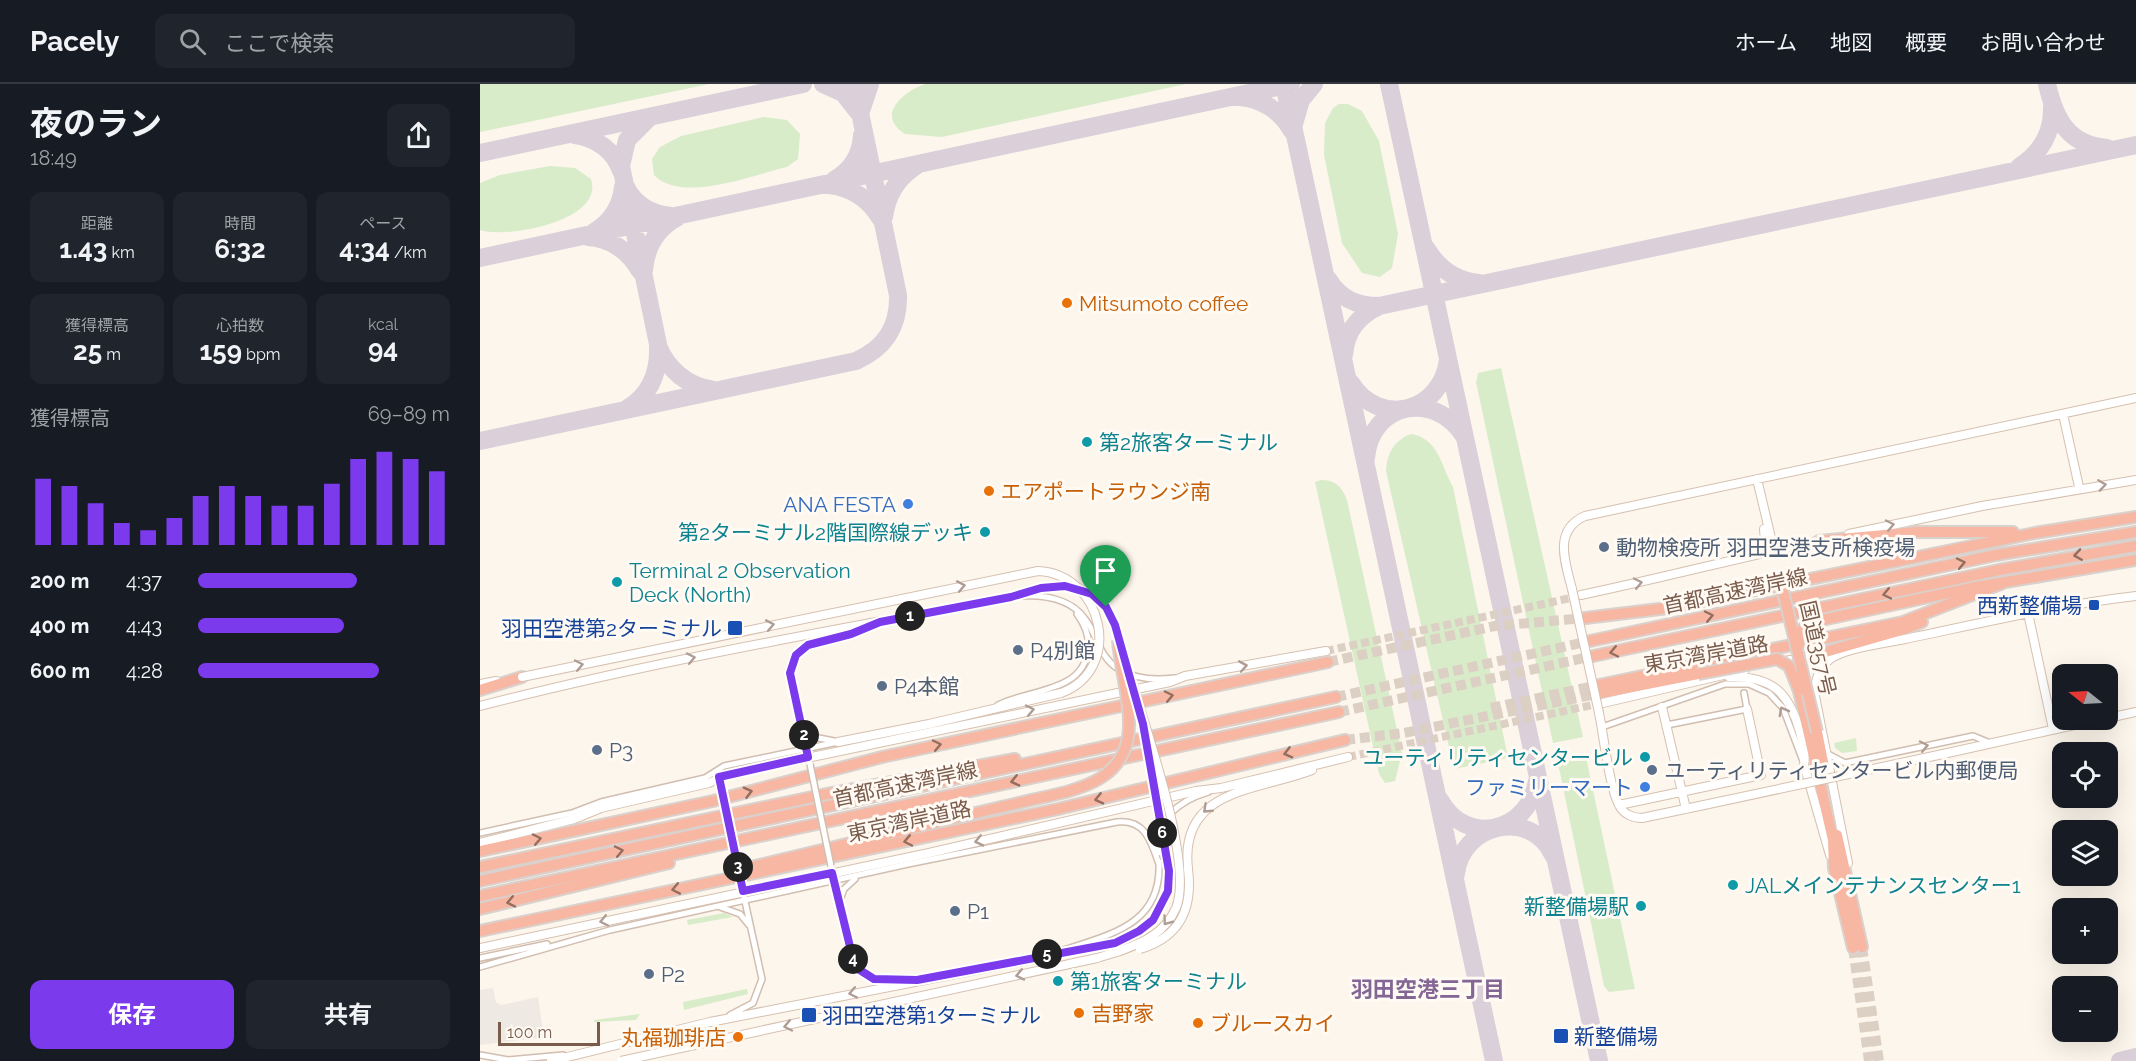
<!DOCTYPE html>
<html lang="ja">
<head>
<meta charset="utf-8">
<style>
	:root { --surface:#171b24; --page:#20242c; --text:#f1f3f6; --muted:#9ea1a6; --line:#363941; --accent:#7c3aed }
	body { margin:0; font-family:Raleway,"Noto Sans JP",sans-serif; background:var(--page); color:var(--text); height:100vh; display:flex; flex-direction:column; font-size:22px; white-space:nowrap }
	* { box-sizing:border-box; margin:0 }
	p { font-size:20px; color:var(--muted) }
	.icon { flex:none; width:33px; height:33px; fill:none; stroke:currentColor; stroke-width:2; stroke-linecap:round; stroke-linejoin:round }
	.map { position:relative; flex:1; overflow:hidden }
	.drawer { display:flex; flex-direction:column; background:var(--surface); width:480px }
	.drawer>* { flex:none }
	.needle { width:39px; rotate:288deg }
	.fabs { position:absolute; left:1572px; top:580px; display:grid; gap:12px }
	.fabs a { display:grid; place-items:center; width:66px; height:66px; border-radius:12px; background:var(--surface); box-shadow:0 6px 24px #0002; font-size:30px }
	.scale { position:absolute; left:18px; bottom:15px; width:102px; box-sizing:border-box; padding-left:6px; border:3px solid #7a5c4d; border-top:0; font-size:16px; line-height:21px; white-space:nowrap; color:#7a5c4d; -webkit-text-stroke:4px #fffaf3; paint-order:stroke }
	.pin { position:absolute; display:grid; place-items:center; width:51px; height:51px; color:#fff; margin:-62px -26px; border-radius:50% 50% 50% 0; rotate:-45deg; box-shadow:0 0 6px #0007 }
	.pin .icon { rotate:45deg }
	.km { position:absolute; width:30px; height:30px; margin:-15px; border-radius:50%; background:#222; color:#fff; font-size:16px; line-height:30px; text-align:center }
	.round { display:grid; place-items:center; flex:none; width:63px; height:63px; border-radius:12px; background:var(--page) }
	.overview { display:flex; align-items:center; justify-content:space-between; height:102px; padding:0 30px }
	h1 { font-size:33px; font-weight:700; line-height:45px }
	.stats { display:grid; grid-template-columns:repeat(3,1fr); gap:9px; height:102px; padding:6px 30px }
	.stats div { display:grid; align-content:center; border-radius:12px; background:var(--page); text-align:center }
	.stats b { font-size:26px; font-weight:700 }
	.stats small { font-size:16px; font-weight:400 }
	.stats p { font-size:16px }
	.chart { height:168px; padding:12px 30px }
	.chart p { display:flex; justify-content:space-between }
	.chart svg { width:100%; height:108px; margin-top:6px; stroke:var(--accent); stroke-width:6 }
	.action { display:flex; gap:12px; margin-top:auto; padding:12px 30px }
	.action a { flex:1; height:69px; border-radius:12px; background:var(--accent); color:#fff; font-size:24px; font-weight:700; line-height:69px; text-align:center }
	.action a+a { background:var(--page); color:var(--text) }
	ul { padding:0 30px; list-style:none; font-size:20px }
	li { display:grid; grid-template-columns:96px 72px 1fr; align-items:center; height:45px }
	li i { height:15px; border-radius:8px; background:var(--accent) }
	header { display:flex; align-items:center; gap:36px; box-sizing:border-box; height:84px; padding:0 30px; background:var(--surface); border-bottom:2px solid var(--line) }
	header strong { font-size:28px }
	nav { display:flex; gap:33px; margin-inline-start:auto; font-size:21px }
	.search { width:420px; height:54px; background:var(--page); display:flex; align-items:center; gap:15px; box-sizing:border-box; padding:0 21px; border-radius:12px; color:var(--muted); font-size:22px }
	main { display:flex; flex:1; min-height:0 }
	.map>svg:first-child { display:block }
</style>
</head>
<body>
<header>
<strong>Pacely</strong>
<div class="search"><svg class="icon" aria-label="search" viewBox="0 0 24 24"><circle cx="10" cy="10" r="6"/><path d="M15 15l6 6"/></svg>ここで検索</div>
<nav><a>ホーム</a><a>地図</a><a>概要</a><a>お問い合わせ</a></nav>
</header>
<main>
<section class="drawer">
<div class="overview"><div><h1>夜のラン</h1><p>18:49</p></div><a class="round"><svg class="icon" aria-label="share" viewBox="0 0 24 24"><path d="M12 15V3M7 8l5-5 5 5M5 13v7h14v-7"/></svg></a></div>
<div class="stats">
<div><p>距離</p><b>1.43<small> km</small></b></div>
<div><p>時間</p><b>6:32</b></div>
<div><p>ペース</p><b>4:34<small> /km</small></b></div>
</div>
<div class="stats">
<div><p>獲得標高</p><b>25<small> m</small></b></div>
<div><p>心拍数</p><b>159<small> bpm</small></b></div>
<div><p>kcal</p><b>94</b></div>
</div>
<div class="chart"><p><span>獲得標高</span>69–89 m</p>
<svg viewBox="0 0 160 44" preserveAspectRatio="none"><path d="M5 44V17M15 44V20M25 44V27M35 44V35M45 44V38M55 44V33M65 44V24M75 44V20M85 44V24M95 44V28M105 44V28M115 44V19M125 44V9M135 44V6M145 44V9M155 44V14"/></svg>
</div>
<ul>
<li><b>200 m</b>4:37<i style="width:63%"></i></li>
<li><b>400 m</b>4:43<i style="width:58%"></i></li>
<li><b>600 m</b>4:28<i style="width:72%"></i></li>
</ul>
<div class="action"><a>保存</a><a>共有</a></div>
</section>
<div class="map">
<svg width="1656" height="977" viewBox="0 0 1656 977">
	<rect width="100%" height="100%" fill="#fdf6ec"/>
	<!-- industrial -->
	<path fill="#efe9e4" d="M13,904L16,918L21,921L58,913L64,953L0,961V906Z"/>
	<!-- green -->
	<path fill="#d8ecc9" d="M0,0H229L0,48Z
		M445,0H706L462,53L425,50C395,31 423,8 445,0Z
		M859,20H868L882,27L899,57L918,150L912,184L900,193L882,189L862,159L844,71L845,39L853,24Z
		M284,33L307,36L320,50L318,75L307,83C272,91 202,120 174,91L172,75L180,63L201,52Z
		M70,82L95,84L111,95C125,137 27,155 0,146V99L20,91Z
		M1021,284L1103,653L1073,659L996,298L998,289Z
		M931,350C958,354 961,381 973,403L1028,674L974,685L906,387C907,370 914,356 931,350Z
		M841,396C856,396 862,403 867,416L922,669L915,697L905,699L899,690L835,398Z
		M1376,654L1377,667L1362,669L1355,664L1354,659Z
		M1106,673L1155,905L1129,908L1124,902L1078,679Z
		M244,829L253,833L208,841L207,836Z
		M267,905L268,910L204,926L203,918Z
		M160,930L156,936L114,938V936Z"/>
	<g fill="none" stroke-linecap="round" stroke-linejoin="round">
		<!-- taxiway -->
		<path stroke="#dbcfda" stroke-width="18" d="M343,0L363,9L378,28
			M804,0L1014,977
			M909,0L1119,977
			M1567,0C1575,35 1588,61 1627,64
			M760,13C782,15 801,27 812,47
			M381,27L390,0
			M168,35L147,56L141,82L179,265
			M814,40L821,16L834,0
			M95,51C116,54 134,66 141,87
			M0,69L323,0
			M1539,83C1561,69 1573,48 1572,22
			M354,96C372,86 381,70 382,51
			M350,101C372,104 389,115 400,134
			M146,103C155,121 171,130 191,132
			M404,133C407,111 417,94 436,82
			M114,148C131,138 141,123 143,103
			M108,153C130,154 149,167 160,187
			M946,164C958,184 975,197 999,199
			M0,174L811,0
			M164,186C166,163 177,144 198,133
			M848,195C860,215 877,222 899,222
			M178,262C188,286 208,303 234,306
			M864,271C866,247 878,232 899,222L1656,61
			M871,299C899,344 961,329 968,276
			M148,324C171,310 179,287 178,262
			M0,357L376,277C405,264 419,243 418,211L374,0
			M886,374C891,318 955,306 984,352
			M960,716C986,763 1048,749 1057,697
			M976,790C981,740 1051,723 1073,771
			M1640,977L1656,973"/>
		<!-- secondary-tunnel -->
		<path stroke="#dcd0c4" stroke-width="8" stroke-dasharray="8 4" stroke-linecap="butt" d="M846,567L1100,512
			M868,673L1122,619"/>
		<!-- highway-tunnel -->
		<path stroke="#dcd0c4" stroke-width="10" stroke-dasharray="10 5" stroke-linecap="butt" d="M848,578L1015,542L1105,534
			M856,613L1110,557
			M1011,624L1119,601
			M859,628L1113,572
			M865,656L924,649L1121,609
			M1382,863L1399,977
			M1373,864L1389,977"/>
		<defs>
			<path id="street" d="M542,512C564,511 591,515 605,535C614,546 617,561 625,572C640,594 670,597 694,594
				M518,621C549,605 604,609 608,565C610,552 605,541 597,530
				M322,639L334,653L354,657
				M1187,641L1267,625L1264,609
				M1122,643L1245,600H1269L1289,609L1303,624L1323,677
				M327,666L310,589C314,556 346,558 371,550C378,548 386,544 394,541
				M1348,670L1365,679L1493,652L1510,659
				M0,749L92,729L121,718L225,694L244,682L358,658
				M678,769C675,735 699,717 728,708
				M354,796L375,883L394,895L432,896
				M360,816L364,805L375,795
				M240,823L260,830L269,841
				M584,866C632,850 682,840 679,778
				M0,874L67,860
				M0,883L130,846L428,780L637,738C665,735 671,757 679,780
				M250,931L273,919L282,895L261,799
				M0,971L28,976L83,971"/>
			<path id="secondary" d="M1583,330L1599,403
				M1277,395L1291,454L1308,461
				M1369,450L1502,422L1656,396
				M1279,468L1285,458L1284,445
				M1092,505C1085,478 1073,446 1105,432L1656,314
				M1101,511C1182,494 1262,473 1342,456
				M1548,529L1573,645
				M1300,578L1347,569
				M1249,593C1292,592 1309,608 1320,648C1323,660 1326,669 1324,681L1350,771
				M0,600L16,597
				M1123,619L1265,586
				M0,622C175,577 353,546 531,513C573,500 614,490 635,541
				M1182,623L1206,725
				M1119,629C1124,653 1129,702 1139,721C1143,730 1153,734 1162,734L1224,721
				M1628,634L1656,628
				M358,658L449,640L581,609
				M1463,670L1617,636
				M1139,721L1281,691L1267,625
				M0,759L94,735L121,724L229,699L246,691L690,598L705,592L846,567
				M1368,779L1335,612C1335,598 1337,585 1350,575C1365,564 1405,559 1425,555C1502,539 1578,521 1656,512
				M708,785C699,704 778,707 832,686
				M0,864L449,769L716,707L741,704L868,673
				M617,874L640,867
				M71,977L230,938L635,859L659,847L673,836"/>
			<path id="highway" d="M1339,457L1437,448H1533
				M1430,517L1496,503L1656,476
				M1105,534L1188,524L1555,449L1656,433
				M1110,557L1516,471L1656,448
				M1342,569L1425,545L1442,538
				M1113,572L1519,486L1656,462
				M1119,601L1423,538L1523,499
				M0,606L42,593
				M1319,607L1353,756L1354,784L1373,864
				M1121,609L1218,590
				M1337,648L1344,683
				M1357,751L1382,863
				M0,767L233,717L402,673L848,578
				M0,783L342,711L535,675
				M255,787L479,733
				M0,797L856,613
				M0,812L859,628
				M0,825L189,779
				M0,847L578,725L865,656"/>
		</defs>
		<!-- street casing -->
		<use href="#street" stroke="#d1beb0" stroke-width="8"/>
		<!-- secondary casing -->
		<use href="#secondary" stroke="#d6c0b0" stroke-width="10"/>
		<!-- highway casing -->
		<use href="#highway" stroke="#dad1cd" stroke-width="14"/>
		<!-- street -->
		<use href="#street" stroke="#fff" stroke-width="5"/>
		<!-- secondary -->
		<use href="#secondary" stroke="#fff" stroke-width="8"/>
		<!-- highway -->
		<use href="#highway" stroke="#f7b7a3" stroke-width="10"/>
		<defs>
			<path id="street-bridge" d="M330,680L351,782
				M241,702L261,799"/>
			<path id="secondary-bridge" d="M1092,505L1119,629
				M635,541C649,600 717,773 696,824C685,849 664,858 640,867
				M42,593L558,487C623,490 645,585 581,609
				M665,653L689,787L688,807L673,836
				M1224,721L1463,670
				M660,865C700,853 713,825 708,785
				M141,977L617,874"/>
			<path id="highway-bridge" d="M1301,499L1337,648
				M1319,561L1321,547L1328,539L1430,517
				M1218,590L1297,575L1309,582L1319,607
				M479,733C503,727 527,722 551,716C596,706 650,698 649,639C649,611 640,584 638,556"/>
		</defs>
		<!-- street-bridge casing -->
		<use href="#street-bridge" stroke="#d1beb0" stroke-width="8" stroke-linecap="butt"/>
		<!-- secondary-bridge casing -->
		<use href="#secondary-bridge" stroke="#d6c0b0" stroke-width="10" stroke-linecap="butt"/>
		<!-- highway-bridge casing -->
		<use href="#highway-bridge" stroke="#dad1cd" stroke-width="14" stroke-linecap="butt"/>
		<!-- street-bridge -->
		<use href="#street-bridge" stroke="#fff" stroke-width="5"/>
		<!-- secondary-bridge -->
		<use href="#secondary-bridge" stroke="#fff" stroke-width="8"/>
		<!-- highway-bridge -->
		<use href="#highway-bridge" stroke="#f7b7a3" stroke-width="10"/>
	</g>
	<!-- one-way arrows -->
	<defs><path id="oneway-chevron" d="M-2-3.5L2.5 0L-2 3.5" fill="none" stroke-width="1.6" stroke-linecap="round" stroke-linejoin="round" transform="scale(1.5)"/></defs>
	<g stroke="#af9d94">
		<use href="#oneway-chevron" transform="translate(1622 401) rotate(-8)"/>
		<use href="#oneway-chevron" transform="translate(1410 441) rotate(-12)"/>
		<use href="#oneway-chevron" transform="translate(1158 499) rotate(-12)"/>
		<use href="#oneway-chevron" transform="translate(481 502) rotate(-11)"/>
		<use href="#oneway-chevron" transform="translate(290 541) rotate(-11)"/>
		<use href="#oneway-chevron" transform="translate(211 574) rotate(-12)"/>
		<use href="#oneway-chevron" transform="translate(99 581) rotate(-12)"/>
		<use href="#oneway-chevron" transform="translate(763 582) rotate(-10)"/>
		<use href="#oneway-chevron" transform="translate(550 626) rotate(-12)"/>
		<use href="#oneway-chevron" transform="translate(1303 627) rotate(-118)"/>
		<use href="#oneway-chevron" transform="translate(1444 662) rotate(-12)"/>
		<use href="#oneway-chevron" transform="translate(727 725) rotate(137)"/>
		<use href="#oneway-chevron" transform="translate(499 757) rotate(167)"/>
		<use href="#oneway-chevron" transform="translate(124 837) rotate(168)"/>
		<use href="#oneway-chevron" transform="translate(687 837) rotate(126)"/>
		<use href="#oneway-chevron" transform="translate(540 891) rotate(168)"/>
		<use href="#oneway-chevron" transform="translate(373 909) rotate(168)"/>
		<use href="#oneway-chevron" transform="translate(308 942) rotate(168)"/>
	</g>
	<g stroke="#936e5e">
		<use href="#oneway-chevron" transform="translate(1598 471) rotate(171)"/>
		<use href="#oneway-chevron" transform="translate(1481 479) rotate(-12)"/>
		<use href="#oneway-chevron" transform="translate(1407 510) rotate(168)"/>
		<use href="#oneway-chevron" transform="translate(1229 532) rotate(-12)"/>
		<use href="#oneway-chevron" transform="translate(1134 568) rotate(168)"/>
		<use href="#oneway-chevron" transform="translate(689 612) rotate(-12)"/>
		<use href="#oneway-chevron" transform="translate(457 661) rotate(-12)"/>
		<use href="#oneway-chevron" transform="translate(808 669) rotate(166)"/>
		<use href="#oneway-chevron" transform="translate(535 697) rotate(167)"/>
		<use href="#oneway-chevron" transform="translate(268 708) rotate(-15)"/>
		<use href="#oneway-chevron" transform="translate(619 715) rotate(167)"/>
		<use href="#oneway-chevron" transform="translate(57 755) rotate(-12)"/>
		<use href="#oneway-chevron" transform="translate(428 757) rotate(168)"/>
		<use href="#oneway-chevron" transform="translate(139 767) rotate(-12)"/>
		<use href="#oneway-chevron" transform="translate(196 805) rotate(169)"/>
		<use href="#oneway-chevron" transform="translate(31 818) rotate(168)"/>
	</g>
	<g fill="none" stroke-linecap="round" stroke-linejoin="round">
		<defs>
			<path id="route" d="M585,502L612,510L626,523L635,541L663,640L689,787L688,807L673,836L659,847L635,859L437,896L394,895L375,883L352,789L263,807L239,693L328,673L310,589L316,571L328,561L371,550L400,538L531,513L561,504Z"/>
		</defs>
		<!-- route casing -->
		<use href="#route" stroke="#fff" stroke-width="12"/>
		<!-- route -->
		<use href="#route" stroke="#7c3aed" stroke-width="8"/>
	</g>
	<!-- markers -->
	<g fill="#e8710a" stroke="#fffaf3" stroke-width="2">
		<circle cx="587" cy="219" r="6"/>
		<circle cx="509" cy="407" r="6"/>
		<circle cx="599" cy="929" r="6"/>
		<circle cx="718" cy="939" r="6"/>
		<circle cx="258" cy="953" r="6"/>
	</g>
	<g fill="#0f9aa8" stroke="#fffaf3" stroke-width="2">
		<circle cx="607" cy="358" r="6"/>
		<circle cx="505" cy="448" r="6"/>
		<circle cx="137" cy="498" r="6"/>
		<circle cx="1165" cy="673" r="6"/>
		<circle cx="1253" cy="801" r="6"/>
		<circle cx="1161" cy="822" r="6"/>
		<circle cx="578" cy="897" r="6"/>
	</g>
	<g fill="#3f7fe0" stroke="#fffaf3" stroke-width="2">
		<circle cx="428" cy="420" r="6"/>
		<circle cx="1165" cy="703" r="6"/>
	</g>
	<g fill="#5c6f8a" stroke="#fffaf3" stroke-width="2">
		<circle cx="1124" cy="463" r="6"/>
		<circle cx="538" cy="566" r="6"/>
		<circle cx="402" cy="602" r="6"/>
		<circle cx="117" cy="666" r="6"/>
		<circle cx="1172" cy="686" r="6"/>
		<circle cx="475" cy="827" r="6"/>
		<circle cx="169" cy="890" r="6"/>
	</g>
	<g fill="#1a4fb4" stroke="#fffaf3" stroke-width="2">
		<rect x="1608" y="515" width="12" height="12" rx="3"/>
		<rect x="247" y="536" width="16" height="16" rx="3"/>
		<rect x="321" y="923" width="16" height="16" rx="3"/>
		<rect x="1073" y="944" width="16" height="16" rx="3"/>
	</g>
	<g text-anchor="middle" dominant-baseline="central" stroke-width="6" stroke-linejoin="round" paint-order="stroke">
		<!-- food labels -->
		<g font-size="21" fill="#c56008" stroke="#fffaf3" text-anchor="start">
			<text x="599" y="219">Mitsumoto coffee</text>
			<text x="521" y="407">エアポートラウンジ南</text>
			<text x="611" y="929">吉野家</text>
			<text x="730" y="939">ブルースカイ</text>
			<text x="246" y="953" text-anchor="end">丸福珈琲店</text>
		</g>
		<!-- culture labels -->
		<g font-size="21" fill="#0d838f" stroke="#fffaf3" text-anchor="start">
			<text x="619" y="358">第2旅客ターミナル</text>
			<text x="493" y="448" text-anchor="end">第2ターミナル2階国際線デッキ</text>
			<text x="149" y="486">Terminal 2 Observation<tspan x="149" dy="24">Deck (North)</tspan></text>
			<text x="1153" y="673" text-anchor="end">ユーティリティセンタービル</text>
			<text x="1265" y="801">JALメインテナンスセンター1</text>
			<text x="1149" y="822" text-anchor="end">新整備場駅</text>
			<text x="590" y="897">第1旅客ターミナル</text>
		</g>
		<!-- shop labels -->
		<g font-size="21" fill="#366cbe" stroke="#fffaf3" text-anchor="end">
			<text x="416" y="420">ANA FESTA</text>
			<text x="1153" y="703">ファミリーマート</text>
		</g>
		<!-- service labels -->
		<g font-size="21" fill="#4e5e75" stroke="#fffaf3" text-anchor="start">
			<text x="1136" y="463">動物検疫所 羽田空港支所検疫場</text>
			<text x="550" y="566">P4別館</text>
			<text x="414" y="602">P4本館</text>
			<text x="129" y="666">P3</text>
			<text x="1184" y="686">ユーティリティセンタービル内郵便局</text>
			<text x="487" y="827">P1</text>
			<text x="181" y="890">P2</text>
		</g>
		<!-- street labels -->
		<g font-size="21" fill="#7a5c4d" stroke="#fffaf3">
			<text transform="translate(1255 507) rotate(-12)">首都高速湾岸線</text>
			<text transform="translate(1338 564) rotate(77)">国道357号</text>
			<text transform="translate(1226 570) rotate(-10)">東京湾岸道路</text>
			<text transform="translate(425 700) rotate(-12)">首都高速湾岸線</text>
			<text transform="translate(429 737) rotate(-12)">東京湾岸道路</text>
		</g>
		<!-- transit labels -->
		<g font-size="21" fill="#164399" stroke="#fffaf3" text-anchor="end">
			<text x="1602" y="521">西新整備場</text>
			<text x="242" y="544">羽田空港第2ターミナル</text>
			<text x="342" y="931" text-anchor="start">羽田空港第1ターミナル</text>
			<text x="1094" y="952" text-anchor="start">新整備場</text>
		</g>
		<!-- neighbourhood labels -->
		<g font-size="22" font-weight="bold" fill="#846695" stroke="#fffaf3">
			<text x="948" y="905">羽田空港三丁目</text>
		</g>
	</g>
</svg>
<div class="fabs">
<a><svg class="needle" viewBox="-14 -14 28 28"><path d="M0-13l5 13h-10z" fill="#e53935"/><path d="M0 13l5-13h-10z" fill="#9ea1a6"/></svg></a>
<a><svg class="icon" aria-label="locate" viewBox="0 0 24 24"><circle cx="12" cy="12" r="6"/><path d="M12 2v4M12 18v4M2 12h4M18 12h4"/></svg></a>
<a><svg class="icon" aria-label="layers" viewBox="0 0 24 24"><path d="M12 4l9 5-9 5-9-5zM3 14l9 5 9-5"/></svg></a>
<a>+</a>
<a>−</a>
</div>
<div class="scale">100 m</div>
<div class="pin" style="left:626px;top:523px;background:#1e9e55"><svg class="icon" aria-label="arrive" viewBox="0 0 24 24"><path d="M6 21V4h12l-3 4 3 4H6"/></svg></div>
<b class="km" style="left:430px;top:532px">1</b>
<b class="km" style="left:324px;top:651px">2</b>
<b class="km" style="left:258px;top:783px">3</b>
<b class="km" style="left:373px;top:875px">4</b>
<b class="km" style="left:567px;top:870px">5</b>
<b class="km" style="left:682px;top:749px">6</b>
</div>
</main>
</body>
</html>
